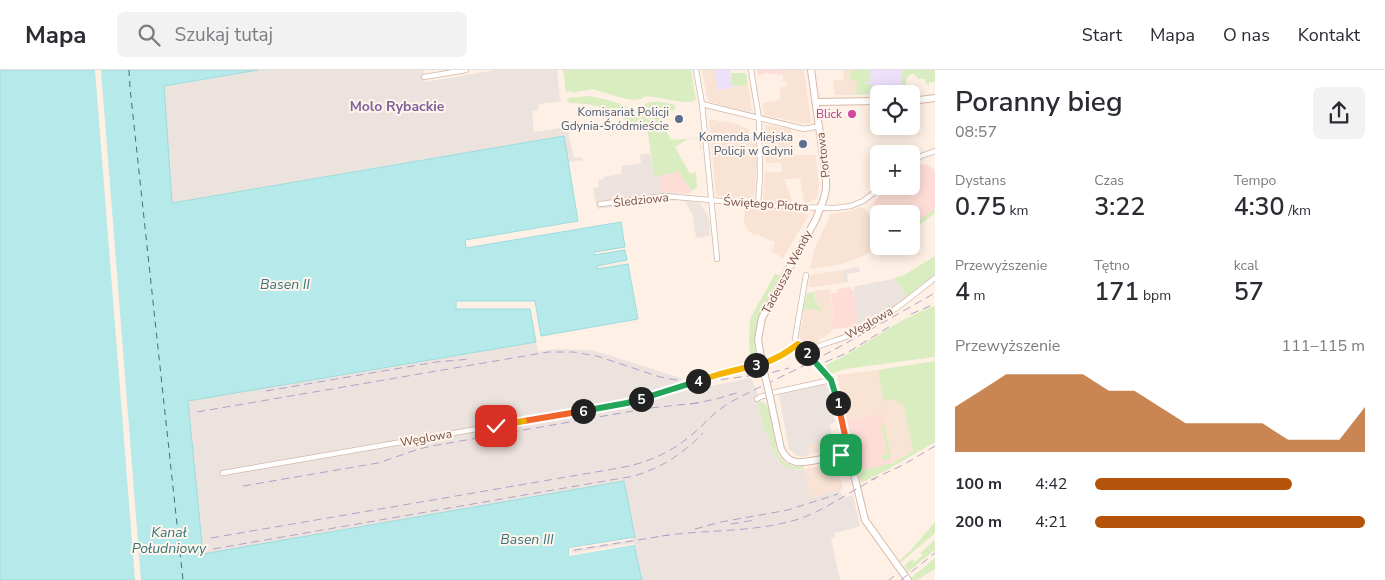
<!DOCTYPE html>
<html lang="pl">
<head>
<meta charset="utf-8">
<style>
	:root { --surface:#fff; --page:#f2f2f3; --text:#2b2b33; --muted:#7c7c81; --line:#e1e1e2; --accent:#b45309 }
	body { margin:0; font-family:"Nunito Sans",sans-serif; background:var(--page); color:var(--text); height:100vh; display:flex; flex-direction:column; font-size:19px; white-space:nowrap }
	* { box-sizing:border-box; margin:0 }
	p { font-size:16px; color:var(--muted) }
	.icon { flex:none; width:28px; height:28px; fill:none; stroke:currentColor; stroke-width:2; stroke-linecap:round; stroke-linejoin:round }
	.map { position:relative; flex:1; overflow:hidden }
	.panel { display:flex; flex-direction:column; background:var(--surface); width:450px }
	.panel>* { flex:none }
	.buttons { position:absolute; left:870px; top:15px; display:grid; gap:10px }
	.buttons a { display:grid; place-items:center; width:50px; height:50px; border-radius:8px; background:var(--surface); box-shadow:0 2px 12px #0003; font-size:25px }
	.pin { position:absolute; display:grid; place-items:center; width:42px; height:42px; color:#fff; margin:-21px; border-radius:10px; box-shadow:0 2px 8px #0006 }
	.km { position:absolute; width:25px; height:25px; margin:-12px; border-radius:50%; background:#222; color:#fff; font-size:14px; line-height:25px; text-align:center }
	.round { display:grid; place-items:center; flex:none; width:52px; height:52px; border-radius:8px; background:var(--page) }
	.head { display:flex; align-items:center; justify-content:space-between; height:85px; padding:0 20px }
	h1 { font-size:28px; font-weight:600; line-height:38px }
	.figures { display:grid; grid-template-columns:repeat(3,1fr); gap:8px; height:85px; padding:5px 20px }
	.figures div { display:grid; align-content:center }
	.figures b { font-size:25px; font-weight:600 }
	.figures small { font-size:14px; font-weight:400 }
	.figures p { font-size:14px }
	.chart { height:140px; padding:10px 20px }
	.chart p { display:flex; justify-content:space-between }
	.chart svg { width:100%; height:90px; margin-top:5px; fill:var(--accent); opacity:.7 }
	ul { padding:0 20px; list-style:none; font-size:16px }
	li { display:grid; grid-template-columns:80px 60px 1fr; align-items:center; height:38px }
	li i { height:12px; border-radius:6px; background:var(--accent) }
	header { display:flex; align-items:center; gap:30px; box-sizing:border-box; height:70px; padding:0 25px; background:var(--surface); border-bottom:1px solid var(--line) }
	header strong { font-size:24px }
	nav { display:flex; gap:28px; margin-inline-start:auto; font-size:18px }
	.search { width:350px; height:45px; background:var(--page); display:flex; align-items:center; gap:12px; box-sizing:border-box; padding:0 18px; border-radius:8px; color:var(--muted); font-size:19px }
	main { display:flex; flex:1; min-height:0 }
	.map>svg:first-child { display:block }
</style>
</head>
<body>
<header>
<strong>Mapa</strong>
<div class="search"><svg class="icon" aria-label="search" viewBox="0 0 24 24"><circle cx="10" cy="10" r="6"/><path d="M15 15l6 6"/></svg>Szukaj tutaj</div>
<nav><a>Start</a><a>Mapa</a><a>O nas</a><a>Kontakt</a></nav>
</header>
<main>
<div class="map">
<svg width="935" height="510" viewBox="0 0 935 510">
	<rect width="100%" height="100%" fill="#fef0e4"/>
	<!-- residential -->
	<path fill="#f9e3d4" d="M702,0H715L718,20L748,15L752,40L750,42L710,32L707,28Z
		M783,0H804L811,53L806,54L764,45L762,33L780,30V17H787V12H783Z
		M843,0H857L858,25H835L833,11L844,9Z
		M709,50H715L723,52L724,51L741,55V57L749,59V67L755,68L757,92L754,129L716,126Z
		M765,55L791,59L794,85H816L819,115L817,128L811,132H804L800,108L784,109L793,133L763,130L765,102H782L781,93H765Z
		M745,137L806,143L808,146L783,188L771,181L775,174L774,171H771L756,164L755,166L749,161L744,153Z
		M860,137L865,139L879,157V176H880L861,187L842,194L810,199L814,180L831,144L850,141Z
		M842,200L844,213L814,217H808L810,205Z
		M830,219L834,251H831L832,261L826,265V266L819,269V272L808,276L806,275L800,269L799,266L803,251L802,246L803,240L812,239L819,242L818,236L815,231L814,221Z
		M878,300L883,327L885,331L897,329L903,333L913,381L893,393L882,343L847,351L837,305Z
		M832,370L834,379L811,384L809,375Z
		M837,392L843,419L813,429L811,428L804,399Z"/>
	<!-- commercial -->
	<path fill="#ffddd7" d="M757,0H783V5L766,3L758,5Z
		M920,94L928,95L935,100V139L911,156V144H880L873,135L874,131L892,116H911V101Z
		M677,100L692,121L689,124L661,122L659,105L670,102Z
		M851,217L852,220H854L858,254L856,257L832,259L831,251H834L831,223H837V219Z
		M882,343L893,393L858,401L847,351Z"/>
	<!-- industrial -->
	<path fill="#ede3de" d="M258,0H423L425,12L496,0H557L560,29L562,31L539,34L538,40L532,41L534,62L567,57L574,88L580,87L584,90L568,92L563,66L171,133L164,16Z
		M650,83L654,106H659L661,121L677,123V131L661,130L597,139L593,118L599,117L598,110L604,109L603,107L622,104L621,96L641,93L640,85Z
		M685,131L700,133L709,148L710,166L696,168L693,146Z
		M859,197L860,202L847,204L848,212L844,213L842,200Z
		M893,209L900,215L907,227L873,251L858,259L854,218L856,216Z
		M536,272L538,281L557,279L590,280L605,284L681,308V313L672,316L674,321L676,323L751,308L758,324L755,326L758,331L765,362H768L775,385L778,391L797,400L804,399L811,428L840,420L843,428L853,425L860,456L835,463V467L831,468L840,510H642L640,499L569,486V478L629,440L624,411L203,485L188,331Z
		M828,314L833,330L832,334L835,352L830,354L832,370L809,375L810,385L802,387L797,386L789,379L779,325Z"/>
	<!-- education -->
	<path fill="#ede0fb" d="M715,0H730L731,15L740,16L718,20Z
		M857,0H902L905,24L861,25Z"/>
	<!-- green -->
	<path fill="#d9edc0" d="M563,0H691L696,30L690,32H683L646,26L641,29L633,30L622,28L593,19L572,23L571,21L566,22Z
		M852,0H869L871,11L864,12L866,16V13L871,14L873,24L856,25L857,11L850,9V2Z
		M901,0H935V12H929V16L925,12L926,9H918L914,4H911L906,8V22L908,24H905L903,22Z
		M731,3H746L748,15L740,16H731Z
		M589,26C613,30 630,36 649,50L654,47L645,34C653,30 666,32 675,35V40L664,41L657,45L671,70L700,68L701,79H700L699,69H688L675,77L690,104L696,102L697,117L692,121L677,100L671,105L670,103L654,107L648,63L622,48V43C605,38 588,33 570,33L567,30L568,28Z
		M935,139V143L911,161V156Z
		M935,186V204L906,227L900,215L893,209L904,205Z
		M775,204L780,205C765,236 749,254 757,292L751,293L749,272L750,249Z
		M814,222L815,231H817L818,236H820L821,242L812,239L803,240L807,223Z
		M935,236V287L845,299L831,304L824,296C863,279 895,249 935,236Z
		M935,291V372L887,400L865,411L861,412L858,401L893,393L913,381L903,333L898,334L897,329L885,331L883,328L878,300Z
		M758,331L765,333L769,339L777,382C782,392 791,399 803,396L804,399C777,402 774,383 768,363H765Z
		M884,354L891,385L889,389L883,391L882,386L887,383L881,356Z
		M935,452V463L900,493V490L909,482Z
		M935,470V480L908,502L904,496L912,489L915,492L922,485L920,483Z
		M935,488V499L917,510H913L911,508Z"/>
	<!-- water -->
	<path fill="#b6e9ea" stroke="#9bdcdc" d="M0,0H258L164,16L172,133L564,66L578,151L465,170L466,178L621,152L625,177L594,182V185L625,180L627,190L597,196V199L628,194L638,249L541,266L535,231H456V239H530L536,272L188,331L203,484L624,411L635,467L569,478V485L634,475L642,510H0Z"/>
	<!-- pier -->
	<path fill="#fef0e4" d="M95,0H101L141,510H135Z
		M633,468V470L571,480L572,483L634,473V475L569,486V478Z"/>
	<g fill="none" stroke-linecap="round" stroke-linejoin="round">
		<!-- ferry -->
		<path stroke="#367679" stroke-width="1" stroke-dasharray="6 5" stroke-linecap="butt" d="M129,0L130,18L183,510"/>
		<defs>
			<path id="street" d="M696,0L702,34L717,189
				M751,0L759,49L760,106L758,134
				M424,7L466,0
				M702,34L804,59L820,56
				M911,93L921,86L935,81
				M600,134L665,126L790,137L835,138L851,136L863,131L883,116
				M806,205L795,269L831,310L837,328L849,384
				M805,282C823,273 842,270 859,261C887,247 911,227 935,208
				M757,329L760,327L776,322L831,310
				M223,403L627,333L720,304L767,293L784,284L799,274"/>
			<path id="secondary" d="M911,31L935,28
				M816,32L879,31
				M761,289L758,269L762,248L816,149L824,128L826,119V107L811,0
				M770,327L781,379C784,385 788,391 796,392C806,394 836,385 849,384L865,450L908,510"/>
		</defs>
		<!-- street casing -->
		<use href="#street" stroke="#d3b8ab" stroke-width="6"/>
		<!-- secondary casing -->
		<use href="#secondary" stroke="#d9b8aa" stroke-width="8"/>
		<!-- street -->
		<use href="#street" stroke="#fff" stroke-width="4.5"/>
		<!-- secondary -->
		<use href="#secondary" stroke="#fff" stroke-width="6"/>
		<!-- rail -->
		<path stroke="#b1a1c9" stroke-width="1" stroke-dasharray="8 5" stroke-linecap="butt" d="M911,244L935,234
			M813,297L847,283L892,255
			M266,321L436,292L470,289
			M691,334L716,329L740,322
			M197,342L548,282H573L597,286L660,307L688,312L718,310L770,303L789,298
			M871,410L903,395L935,376
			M243,416L378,393L419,379L432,376L650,338L698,333
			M731,454L755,450
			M695,459L721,452L788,440L838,424
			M662,466C708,459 757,463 802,448C828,438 851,421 876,408
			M211,468L619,398C648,393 672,382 694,363C706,352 716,341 729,333C756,318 784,306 811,292C853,270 894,246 935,223
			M213,479L634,406C661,398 683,384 703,363
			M574,480L669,465
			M889,510L894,506
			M901,510L935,483"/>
		<defs>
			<path id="secondary-bridge" d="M761,289L770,327"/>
		</defs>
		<!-- secondary-bridge casing -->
		<use href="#secondary-bridge" stroke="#d9b8aa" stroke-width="8" stroke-linecap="butt"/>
		<!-- secondary-bridge -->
		<use href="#secondary-bridge" stroke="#fff" stroke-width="6"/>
	</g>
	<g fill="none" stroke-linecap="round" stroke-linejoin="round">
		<defs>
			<path id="split-1" d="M838,333L849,384L841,385"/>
			<path id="split-2" d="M807,283L831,310L838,333"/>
			<path id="split-3" d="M756,295C772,292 785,284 798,274L807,283"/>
			<path id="split-4" d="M698,311L720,304L756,295"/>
			<path id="split-5" d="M641,329L698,311"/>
			<path id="split-6" d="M583,341L627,333L641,329"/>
			<path id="split-7" d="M524,351L583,341"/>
			<path id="split-8" d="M496,356L524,351"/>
		</defs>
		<!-- split-1 casing -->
		<use href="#split-1" stroke="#fff" stroke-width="10"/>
		<!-- split-2 casing -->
		<use href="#split-2" stroke="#fff" stroke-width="10"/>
		<!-- split-3 casing -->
		<use href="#split-3" stroke="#fff" stroke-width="10"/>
		<!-- split-4 casing -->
		<use href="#split-4" stroke="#fff" stroke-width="10"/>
		<!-- split-5 casing -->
		<use href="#split-5" stroke="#fff" stroke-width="10"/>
		<!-- split-6 casing -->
		<use href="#split-6" stroke="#fff" stroke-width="10"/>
		<!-- split-7 casing -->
		<use href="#split-7" stroke="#fff" stroke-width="10"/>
		<!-- split-8 casing -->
		<use href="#split-8" stroke="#fff" stroke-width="10"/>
		<!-- split-1 -->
		<use href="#split-1" stroke="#f0652b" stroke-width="6"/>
		<!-- split-2 -->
		<use href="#split-2" stroke="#22a559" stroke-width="6"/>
		<!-- split-3 -->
		<use href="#split-3" stroke="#f5b400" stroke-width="6"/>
		<!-- split-4 -->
		<use href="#split-4" stroke="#f5b400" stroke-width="6"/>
		<!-- split-5 -->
		<use href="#split-5" stroke="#22a559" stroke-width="6"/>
		<!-- split-6 -->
		<use href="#split-6" stroke="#22a559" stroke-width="6"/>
		<!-- split-7 -->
		<use href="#split-7" stroke="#f0652b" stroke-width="6"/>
		<!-- split-8 -->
		<use href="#split-8" stroke="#f5b400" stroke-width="6"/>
	</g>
	<!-- markers -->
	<circle fill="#d1479c" stroke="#fff5ec" stroke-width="2" cx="852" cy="44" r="5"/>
	<g fill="#5c6f8a" stroke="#fff5ec" stroke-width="2">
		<circle cx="679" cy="49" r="5"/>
		<circle cx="803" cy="74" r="5"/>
	</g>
	<g text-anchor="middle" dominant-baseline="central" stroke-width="4" stroke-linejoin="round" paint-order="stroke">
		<!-- service labels -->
		<g font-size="12" fill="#4e5e75" stroke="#fff5ec" text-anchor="end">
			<text x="669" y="42">Komisariat Policji<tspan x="669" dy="14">Gdynia-Śródmieście</tspan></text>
			<text x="793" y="67">Komenda Miejska<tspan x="793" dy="14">Policji w Gdyni</tspan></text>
		</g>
		<!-- hotel labels -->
		<g font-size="12" fill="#b23c85" stroke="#fff5ec" text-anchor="end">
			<text x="842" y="44">Blick</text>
		</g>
		<!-- street labels -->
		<g font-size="12" fill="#795147" stroke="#fff5ec">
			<text transform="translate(823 85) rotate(-97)">Portowa</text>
			<text transform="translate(641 130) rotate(-6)">Śledziowa</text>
			<text transform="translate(766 134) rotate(4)">Świętego Piotra</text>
			<text transform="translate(787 202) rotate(-62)">Tadeusza Wendy</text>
			<text transform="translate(869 253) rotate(-30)">Węglowa</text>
			<text transform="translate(426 368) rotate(-10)">Węglowa</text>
		</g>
		<!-- neighbourhood labels -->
		<g font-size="14" font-weight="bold" fill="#81629d" stroke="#fff5ec">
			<text x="397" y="36">Molo Rybackie</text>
		</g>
		<!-- water labels -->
		<g font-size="14" font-style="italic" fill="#367679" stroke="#fff5ec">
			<text x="285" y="214">Basen II</text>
			<text x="169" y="462">Kanał<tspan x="169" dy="16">Południowy</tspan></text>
			<text x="527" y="469">Basen III</text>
		</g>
	</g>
</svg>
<div class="buttons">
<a><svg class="icon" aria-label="locate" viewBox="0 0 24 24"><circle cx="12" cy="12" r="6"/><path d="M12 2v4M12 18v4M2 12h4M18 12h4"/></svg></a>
<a>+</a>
<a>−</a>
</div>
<div class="pin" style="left:841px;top:385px;background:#1e9e55"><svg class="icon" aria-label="arrive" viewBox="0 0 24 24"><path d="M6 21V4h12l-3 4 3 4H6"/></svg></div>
<div class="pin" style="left:496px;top:356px;background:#d93025"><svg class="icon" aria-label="check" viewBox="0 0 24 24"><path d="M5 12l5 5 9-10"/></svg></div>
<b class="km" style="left:838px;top:333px">1</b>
<b class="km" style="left:807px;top:283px">2</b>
<b class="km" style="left:756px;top:295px">3</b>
<b class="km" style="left:698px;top:311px">4</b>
<b class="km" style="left:641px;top:329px">5</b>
<b class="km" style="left:583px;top:341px">6</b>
</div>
<section class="panel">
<div class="head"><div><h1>Poranny bieg</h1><p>08:57</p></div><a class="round"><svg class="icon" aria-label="share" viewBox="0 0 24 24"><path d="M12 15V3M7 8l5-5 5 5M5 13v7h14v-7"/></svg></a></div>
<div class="figures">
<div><p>Dystans</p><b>0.75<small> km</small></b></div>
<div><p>Czas</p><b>3:22</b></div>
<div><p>Tempo</p><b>4:30<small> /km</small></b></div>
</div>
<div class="figures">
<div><p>Przewyższenie</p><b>4<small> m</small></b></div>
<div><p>Tętno</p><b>171<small> bpm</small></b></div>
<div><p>kcal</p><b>57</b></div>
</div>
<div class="chart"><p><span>Przewyższenie</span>111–115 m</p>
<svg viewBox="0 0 160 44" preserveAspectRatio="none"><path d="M0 44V22L10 14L20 6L30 6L40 6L50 6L60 14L70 14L80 22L90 30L100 30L110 30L120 30L130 38L140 38L150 38L160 22V44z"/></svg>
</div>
<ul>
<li><b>100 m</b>4:42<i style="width:73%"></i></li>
<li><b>200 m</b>4:21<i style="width:100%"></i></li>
</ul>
</section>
</main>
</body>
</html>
